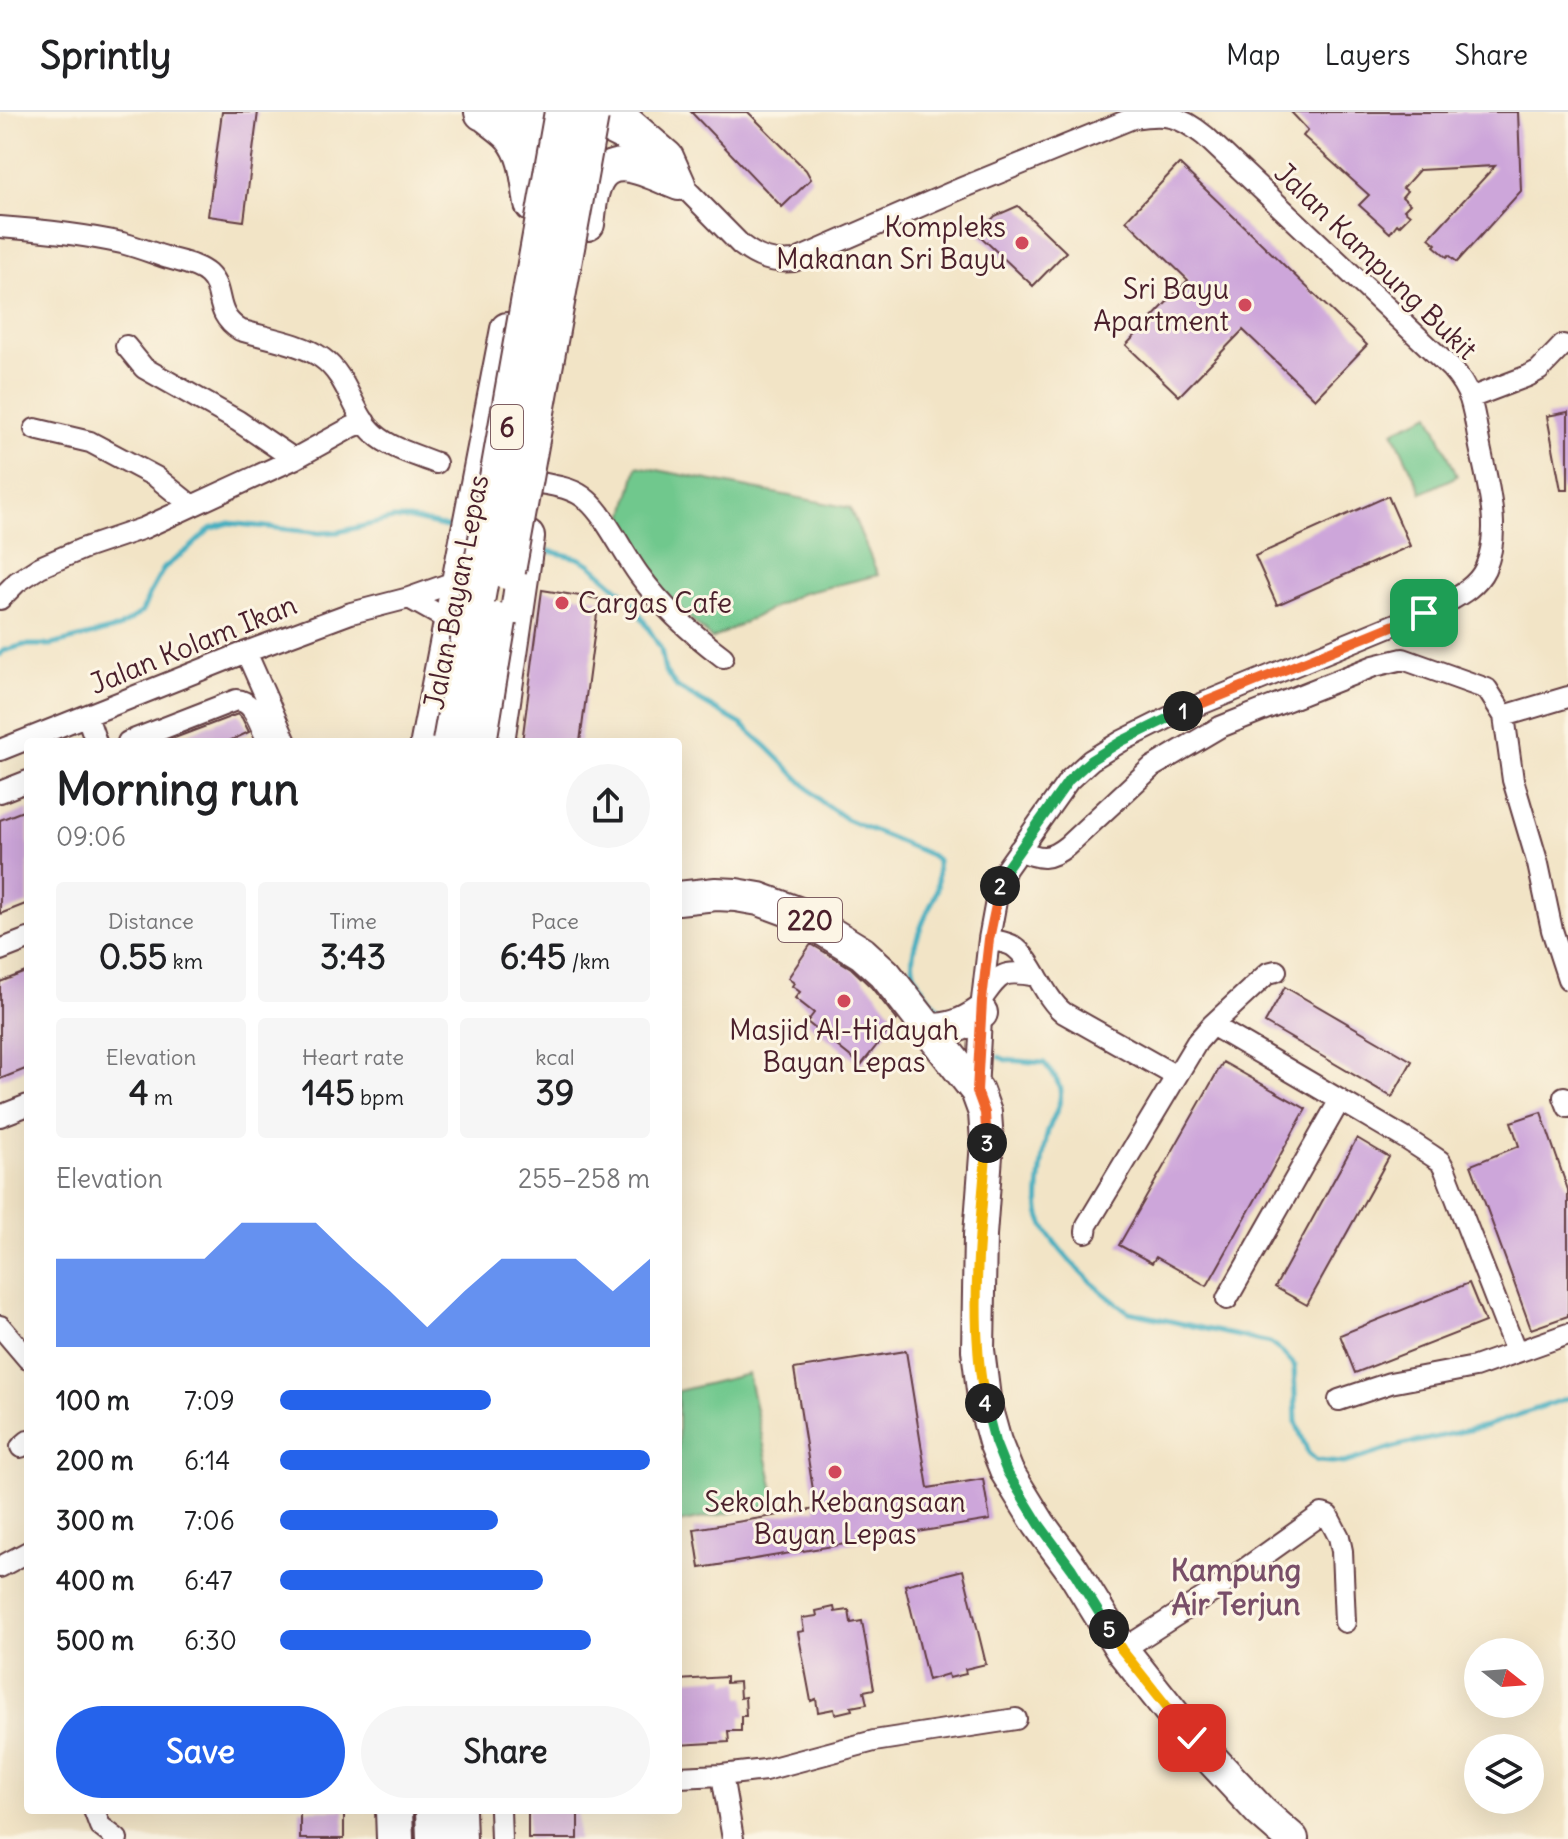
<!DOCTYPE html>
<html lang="en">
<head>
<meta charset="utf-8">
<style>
	:root { --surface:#fff; --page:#f6f6f6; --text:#202124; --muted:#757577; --line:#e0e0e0; --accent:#2563eb }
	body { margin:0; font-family:Delius,sans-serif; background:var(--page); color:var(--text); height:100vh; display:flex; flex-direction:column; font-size:30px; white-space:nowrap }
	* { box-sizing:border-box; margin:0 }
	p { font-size:26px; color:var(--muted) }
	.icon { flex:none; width:44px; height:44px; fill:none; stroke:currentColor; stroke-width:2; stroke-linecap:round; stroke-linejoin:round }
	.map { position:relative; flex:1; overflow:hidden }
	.side { position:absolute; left:24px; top:626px; width:658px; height:1076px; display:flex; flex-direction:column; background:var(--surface); border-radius:8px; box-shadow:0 8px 32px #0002 }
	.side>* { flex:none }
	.needle { width:52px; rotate:107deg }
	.fabs { position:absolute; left:1464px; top:1526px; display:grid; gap:16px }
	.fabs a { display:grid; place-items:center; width:80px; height:80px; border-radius:50%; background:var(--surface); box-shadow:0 8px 32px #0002; font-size:40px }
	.pin { position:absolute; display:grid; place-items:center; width:68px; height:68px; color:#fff; margin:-34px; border-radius:16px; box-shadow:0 4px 12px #0006 }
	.km { position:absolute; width:40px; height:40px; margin:-20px; border-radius:50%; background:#222; color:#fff; font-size:22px; line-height:40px; text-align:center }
	.round { display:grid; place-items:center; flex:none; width:84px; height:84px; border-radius:42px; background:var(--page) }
	.overview { display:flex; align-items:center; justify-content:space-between; height:136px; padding:0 32px }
	h1 { font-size:44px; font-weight:800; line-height:60px }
	.metrics { display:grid; grid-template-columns:repeat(3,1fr); gap:12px; height:136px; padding:8px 32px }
	.metrics div { display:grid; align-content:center; border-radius:8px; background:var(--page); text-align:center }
	.metrics b { font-size:34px; font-weight:800 }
	.metrics small { font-size:22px; font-weight:400 }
	.metrics p { font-size:22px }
	.chart { height:224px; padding:16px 32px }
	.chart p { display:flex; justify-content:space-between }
	.chart svg { width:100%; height:144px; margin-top:8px; fill:var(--accent); opacity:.7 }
	.cta { display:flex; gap:16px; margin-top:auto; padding:16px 32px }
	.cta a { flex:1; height:92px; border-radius:48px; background:var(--accent); color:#fff; font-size:32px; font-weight:800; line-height:92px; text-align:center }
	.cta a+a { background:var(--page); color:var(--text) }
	ul { padding:0 32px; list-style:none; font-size:26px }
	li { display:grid; grid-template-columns:128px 96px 1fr; align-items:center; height:60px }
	li i { height:20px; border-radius:10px; background:var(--accent) }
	header { display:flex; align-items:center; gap:48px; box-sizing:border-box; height:112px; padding:0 40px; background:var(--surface); border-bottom:2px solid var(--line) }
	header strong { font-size:38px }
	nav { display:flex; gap:44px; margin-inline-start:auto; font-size:28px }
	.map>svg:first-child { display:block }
</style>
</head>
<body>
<header>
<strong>Sprintly</strong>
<nav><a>Map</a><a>Layers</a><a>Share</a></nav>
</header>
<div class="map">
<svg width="1568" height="1727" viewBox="0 0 1568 1727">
	<rect width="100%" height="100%" fill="#fcf5e5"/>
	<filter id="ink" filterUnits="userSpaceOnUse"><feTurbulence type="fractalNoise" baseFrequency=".0125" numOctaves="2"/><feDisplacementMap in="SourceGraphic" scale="16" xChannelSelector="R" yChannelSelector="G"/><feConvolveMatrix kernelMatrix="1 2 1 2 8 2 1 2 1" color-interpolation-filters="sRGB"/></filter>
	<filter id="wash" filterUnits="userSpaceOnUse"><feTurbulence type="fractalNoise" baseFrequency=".006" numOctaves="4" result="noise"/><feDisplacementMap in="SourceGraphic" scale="32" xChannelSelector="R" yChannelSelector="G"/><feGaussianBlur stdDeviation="1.8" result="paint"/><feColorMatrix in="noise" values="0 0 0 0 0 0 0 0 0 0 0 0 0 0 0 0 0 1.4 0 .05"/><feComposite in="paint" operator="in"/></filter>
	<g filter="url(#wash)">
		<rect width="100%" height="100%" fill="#f2e4c6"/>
		<!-- green -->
		<path fill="#70c88d" stroke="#5d745c" stroke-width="2" d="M1430,302L1457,364L1422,381L1393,319Z
			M637,354L850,396L878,463L800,482L712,527L653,471L620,422Z
			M748,1262L777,1392L678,1411V1279Z"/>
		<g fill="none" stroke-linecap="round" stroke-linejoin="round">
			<!-- stream -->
			<path stroke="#41adbf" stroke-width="5" d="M536,436L578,446L590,452L631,488L661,537L665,559L677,575L742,613L767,635L822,690L846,707L931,743L937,748C937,758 939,771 936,780C934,788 929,796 926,803C906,850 906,863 942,899
				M0,543L3,539L24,533H51L118,516L142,500L149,483L164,456L191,435L210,417L229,411L320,421L338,420L393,407H410L456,417
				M999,945L1007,948L1044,951C1049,957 1055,964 1058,971C1066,987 1053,1004 1048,1019C1043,1037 1037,1081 1039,1099C1044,1131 1103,1183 1129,1200L1270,1231L1282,1240L1294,1253L1296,1310L1308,1341L1317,1349L1344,1351L1398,1334L1486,1314L1568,1286"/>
		</g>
		<g id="blocks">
			<!-- building -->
			<path fill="#cda6da" d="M222,0H258L244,109L208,104Z
				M691,0H748L806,58L811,67L782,95Z
				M1291,0H1518L1521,79L1457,150L1449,143L1447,145L1434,134L1436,132L1429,126L1495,54L1419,58L1403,76L1407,79L1402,85L1410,92L1404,98L1410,103L1399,114L1397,112L1390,121L1359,93L1369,83L1303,24L1308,18Z
				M1179,52L1367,233L1315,287L1243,218L1179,284L1126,233L1188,168L1126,108Z
				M1018,94L1066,140L1033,174L978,122L995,104Z
				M1568,300V378H1561L1547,304Z
				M1388,384L1410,434L1277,493L1255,444Z
				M542,478L599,487L580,630H522Z
				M238,602L242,606L249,620L227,630H164Z
				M28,697V791L0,802V708Z
				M811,832L851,856L871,875L897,908L861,953L807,910L814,901L795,886L800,880L792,874L794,871L788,866Z
				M28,859V956L0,967V870Z
				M1285,875L1412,949L1392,985L1265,911Z
				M1223,950L1306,997L1207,1174L1156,1145L1152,1151L1119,1133Z
				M1541,1000L1568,1078V1204L1531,1217L1471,1053L1519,1034L1511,1010Z
				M1357,1026L1389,1045L1307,1193L1275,1175Z
				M1469,1171L1485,1210L1355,1261L1340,1223Z
				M906,1239L928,1376L983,1367L990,1408L700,1456L694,1417L816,1397L794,1257Z
				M963,1458L986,1552L965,1557L966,1562L949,1566L948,1562L928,1568L905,1473Z
				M834,1495L835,1500L849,1498L851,1511L862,1509L874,1577L864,1579L867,1592L851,1595L852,1598L835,1602L834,1597L818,1600L816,1587L811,1589L798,1520L804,1519L802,1506L817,1504L816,1499Z
				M726,1565V1571L739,1570L740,1586L745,1585L746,1604H741V1619H728L729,1630L678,1633V1568Z
				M300,1698H344V1727H300Z
				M528,1698H578V1727H528Z"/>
		</g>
	</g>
	<g filter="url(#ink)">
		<use href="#blocks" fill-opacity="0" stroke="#633d42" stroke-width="2"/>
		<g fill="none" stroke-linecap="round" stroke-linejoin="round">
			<defs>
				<path id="street" d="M596,15L646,40
					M673,64L741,133C758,146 772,151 794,149L962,76L1133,6C1166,1 1179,3 1205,24L1451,256C1459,265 1466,275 1470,287C1475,302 1477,320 1480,335C1488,374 1502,419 1485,457C1477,474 1460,483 1444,492L1172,604L1122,629L1091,648L1069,668L1006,757L998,778L989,827L982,888L977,979
					M0,115C41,118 81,122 122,131C137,135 153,141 168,146C181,150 198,153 208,162C226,179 212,200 240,218C266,226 301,231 322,246C349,265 352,302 375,322C390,336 416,343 436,351
					M126,234L144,256L238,309L294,347
					M1470,286L1528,264L1539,258L1563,233
					M35,317L90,330L156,365L192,394
					M536,370C553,374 573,375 587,388C606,404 624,443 640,464C663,496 691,521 723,545
					M409,486L450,509
					M0,487L17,470L40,455L82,437L144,416L294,347L352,315L365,310
					M246,540L286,630
					M87,604L96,630
					M1504,604L1568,585
					M128,630L236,588C256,589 259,615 269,630
					M0,638L246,540L351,501L409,486L457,469
					M0,680L28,669
					M1019,738C1041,747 1048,749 1067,734L1152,655L1220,615L1374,554L1403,547L1487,577L1504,604L1513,668L1538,752L1552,818L1568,867
					M989,827C996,829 1007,830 1013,834C1034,848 1043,885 1064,901L1176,964
					M0,838L28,827
					M982,887C1001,860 1003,858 1037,864
					M1212,913L1408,1028L1431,1043L1440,1049L1445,1058L1516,1240
					M1564,985L1568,995
					M0,1004L28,993
					M1086,1120L1087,1113L1197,930L1212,913L1268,861L1276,859
					M1227,1187L1340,988
					M0,1214L28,1247
					M1339,1288L1390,1271L1475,1255L1568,1222
					M21,1335L28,1329
					M0,1455L28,1440
					M1122,1538L1214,1479L1322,1402L1328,1404L1339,1425L1342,1439L1345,1510
					M722,1663L733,1727
					M678,1665L722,1663L765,1658L874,1629L1016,1607
					M94,1698L100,1714L117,1727
					M500,1698L501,1727"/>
				<path id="primary" d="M619,0L623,7L667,45L679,72
					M588,112C590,99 590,85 595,73C610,35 653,62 679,72
					M427,630L507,217
					M498,630L528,425
					M678,786L716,782L736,783L759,787L797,801L862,841L885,862L977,979L985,1001L987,1030L980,1123L978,1238L985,1294L995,1330L1007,1360L1039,1412L1072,1457L1122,1538L1192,1626L1261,1700L1292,1727
					M929,918C950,918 964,913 981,901
					M459,1698L460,1727"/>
				<path id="highway" d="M483,0C518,9 553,21 590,16
					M487,2C495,9 505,15 512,23C529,43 529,68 533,92
					M394,1698L395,1727
					M434,1698L435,1727"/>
			</defs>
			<!-- street casing -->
			<use href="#street" stroke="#633d42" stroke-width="24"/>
			<!-- primary casing -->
			<use href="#primary" stroke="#633d42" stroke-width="36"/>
			<!-- highway casing -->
			<use href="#highway" stroke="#633d42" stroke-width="40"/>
			<!-- street -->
			<use href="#street" stroke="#fff" stroke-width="20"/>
			<!-- primary -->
			<use href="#primary" stroke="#fff" stroke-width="32"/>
			<!-- highway -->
			<use href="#highway" stroke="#fff" stroke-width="36"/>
			<defs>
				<path id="highway-bridge" d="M507,459L590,4
					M451,630L563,0
					M478,630L498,509"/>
			</defs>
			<!-- highway-bridge casing -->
			<use href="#highway-bridge" stroke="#633d42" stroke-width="40" stroke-linecap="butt"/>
			<!-- highway-bridge -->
			<use href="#highway-bridge" stroke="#fff" stroke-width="36"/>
		</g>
	</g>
	<g fill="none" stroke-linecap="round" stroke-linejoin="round" filter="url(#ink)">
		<defs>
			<path id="split-1" d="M1183,599L1424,501"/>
			<path id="split-2" d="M1000,774L1006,757L1069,668L1091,648L1122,629L1183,599"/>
			<path id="split-3" d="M987,1031L985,1001L977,979L982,888L989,827L1000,774"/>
			<path id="split-4" d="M985,1291C982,1273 979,1254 978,1235C973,1169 982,1097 987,1031"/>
			<path id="split-5" d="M985,1291L995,1330L1007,1360L1039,1412L1072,1457L1109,1517"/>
			<path id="split-6" d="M1109,1517L1122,1538L1192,1626"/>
		</defs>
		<!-- split-1 casing -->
		<use href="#split-1" stroke="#fff" stroke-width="16"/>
		<!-- split-2 casing -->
		<use href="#split-2" stroke="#fff" stroke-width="16"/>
		<!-- split-3 casing -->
		<use href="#split-3" stroke="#fff" stroke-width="16"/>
		<!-- split-4 casing -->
		<use href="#split-4" stroke="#fff" stroke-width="16"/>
		<!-- split-5 casing -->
		<use href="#split-5" stroke="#fff" stroke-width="16"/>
		<!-- split-6 casing -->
		<use href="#split-6" stroke="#fff" stroke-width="16"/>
		<!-- split-1 -->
		<use href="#split-1" stroke="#f0652b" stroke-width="10"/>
		<!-- split-2 -->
		<use href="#split-2" stroke="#22a559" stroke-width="10"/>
		<!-- split-3 -->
		<use href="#split-3" stroke="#f0652b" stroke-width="10"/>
		<!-- split-4 -->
		<use href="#split-4" stroke="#f5b400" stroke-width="10"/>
		<!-- split-5 -->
		<use href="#split-5" stroke="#22a559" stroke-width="10"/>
		<!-- split-6 -->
		<use href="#split-6" stroke="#f5b400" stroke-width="10"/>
	</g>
	<!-- markers -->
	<g fill="#d1495b" stroke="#fcf5e5" stroke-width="3">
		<circle cx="1022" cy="131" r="8"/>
		<circle cx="1245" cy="193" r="8"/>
		<circle cx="562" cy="491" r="8"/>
		<circle cx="844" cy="889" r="8"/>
		<circle cx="835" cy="1360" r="8"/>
	</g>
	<g text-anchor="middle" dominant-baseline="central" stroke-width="6" stroke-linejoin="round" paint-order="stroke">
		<!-- shield labels -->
		<g fill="#fcf5e5" stroke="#7f5f63" stroke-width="2">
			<rect x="491" y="293" width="32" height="44" rx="6"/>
			<rect x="778" y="786" width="64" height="44" rx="6"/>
		</g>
		<g font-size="26" font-weight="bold" fill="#4a1f2b">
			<text x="507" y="315">6</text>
			<text x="810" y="808">220</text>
		</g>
		<!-- poi labels -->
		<g font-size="28" fill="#4a1f2b" stroke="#fcf5e5" text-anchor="end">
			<text x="1006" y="115">Kompleks<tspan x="1006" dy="32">Makanan Sri Bayu</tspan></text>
			<text x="1229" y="177">Sri Bayu<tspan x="1229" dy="32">Apartment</tspan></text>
			<text x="578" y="491" text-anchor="start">Cargas Cafe</text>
			<text x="844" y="918" text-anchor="middle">Masjid Al-Hidayah<tspan x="844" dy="32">Bayan Lepas</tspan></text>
			<text x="835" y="1390" text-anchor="middle">Sekolah Kebangsaan<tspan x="835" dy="32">Bayan Lepas</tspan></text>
		</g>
		<!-- street labels -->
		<g font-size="28" fill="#4a1f2b" stroke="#fcf5e5">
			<text transform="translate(1376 149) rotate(44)">Jalan Kampung Bukit</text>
			<text transform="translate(456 480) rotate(-79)">Jalan Bayan Lepas</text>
			<text transform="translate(193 532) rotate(-22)">Jalan Kolam Ikan</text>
		</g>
		<!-- neighbourhood labels -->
		<g font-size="30" font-weight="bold" fill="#784e68" stroke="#fcf5e5">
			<text x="1236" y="1458">Kampung<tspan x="1236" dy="34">Air Terjun</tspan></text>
		</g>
	</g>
</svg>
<div class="fabs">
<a><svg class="needle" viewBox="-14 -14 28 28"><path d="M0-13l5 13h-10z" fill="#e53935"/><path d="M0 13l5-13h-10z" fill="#757577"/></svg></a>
<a><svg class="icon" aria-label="layers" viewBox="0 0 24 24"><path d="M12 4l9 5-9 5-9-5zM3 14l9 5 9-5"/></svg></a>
</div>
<div class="pin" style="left:1424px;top:501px;background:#1e9e55"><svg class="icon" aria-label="arrive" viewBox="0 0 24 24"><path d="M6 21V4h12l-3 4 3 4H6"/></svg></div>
<div class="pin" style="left:1192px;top:1626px;background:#d93025"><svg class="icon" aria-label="check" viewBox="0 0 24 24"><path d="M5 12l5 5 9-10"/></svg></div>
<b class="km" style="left:1183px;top:599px">1</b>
<b class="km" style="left:1000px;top:774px">2</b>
<b class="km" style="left:987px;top:1031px">3</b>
<b class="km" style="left:985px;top:1291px">4</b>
<b class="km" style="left:1109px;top:1517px">5</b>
<section class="side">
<div class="overview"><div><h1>Morning run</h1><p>09:06</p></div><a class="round"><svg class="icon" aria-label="share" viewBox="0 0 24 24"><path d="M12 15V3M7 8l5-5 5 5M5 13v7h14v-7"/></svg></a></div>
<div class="metrics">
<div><p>Distance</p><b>0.55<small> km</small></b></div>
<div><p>Time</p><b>3:43</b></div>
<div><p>Pace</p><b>6:45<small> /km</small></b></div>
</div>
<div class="metrics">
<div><p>Elevation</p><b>4<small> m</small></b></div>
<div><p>Heart rate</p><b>145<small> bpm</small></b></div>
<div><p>kcal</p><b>39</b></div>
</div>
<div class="chart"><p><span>Elevation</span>255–258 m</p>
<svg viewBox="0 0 160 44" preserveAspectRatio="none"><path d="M0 44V17L10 17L20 17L30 17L40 17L50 6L60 6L70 6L80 17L90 27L100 38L110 27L120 17L130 17L140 17L150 27L160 17V44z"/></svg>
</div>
<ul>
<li><b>100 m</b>7:09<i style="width:57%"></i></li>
<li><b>200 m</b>6:14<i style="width:100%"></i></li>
<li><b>300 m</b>7:06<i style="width:59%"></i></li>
<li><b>400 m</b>6:47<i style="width:71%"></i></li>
<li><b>500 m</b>6:30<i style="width:84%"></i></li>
</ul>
<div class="cta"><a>Save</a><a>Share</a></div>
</section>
</div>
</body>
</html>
